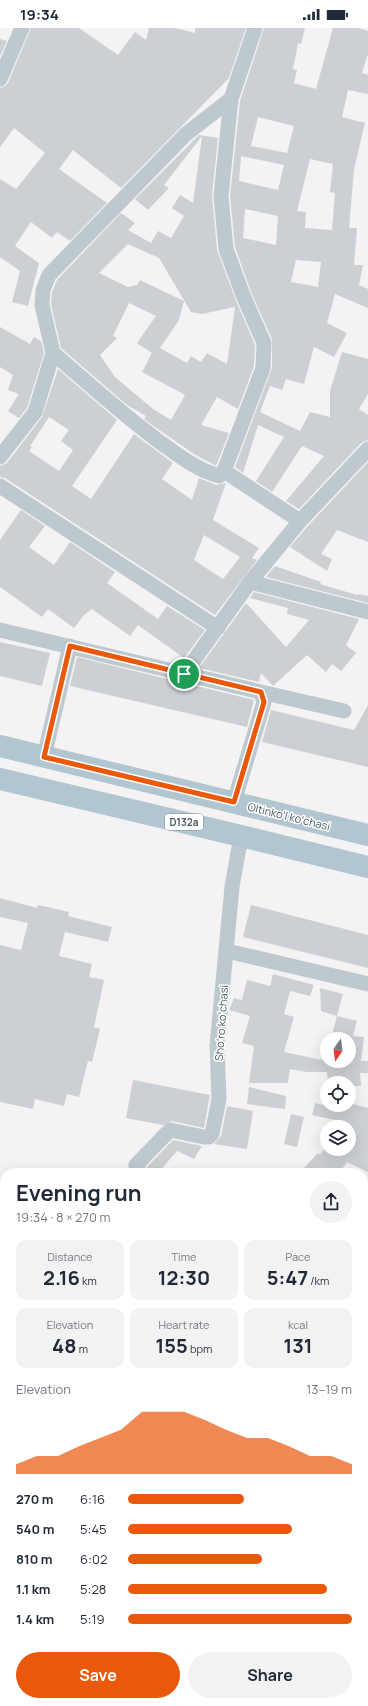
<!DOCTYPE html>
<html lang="en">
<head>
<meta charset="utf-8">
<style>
	:root { --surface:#fff; --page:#f2f2f3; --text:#1f2937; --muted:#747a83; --accent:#ea580c }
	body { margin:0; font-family:Manrope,sans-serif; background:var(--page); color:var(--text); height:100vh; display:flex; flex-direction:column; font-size:15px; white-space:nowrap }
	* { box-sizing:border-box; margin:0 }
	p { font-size:13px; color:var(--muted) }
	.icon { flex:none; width:22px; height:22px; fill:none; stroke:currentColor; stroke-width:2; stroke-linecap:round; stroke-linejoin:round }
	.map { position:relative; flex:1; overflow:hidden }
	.panel { position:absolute; left:0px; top:1140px; width:368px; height:538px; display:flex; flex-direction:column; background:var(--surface); border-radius:16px 16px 0 0; box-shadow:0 4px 16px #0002 }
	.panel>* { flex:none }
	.needle { width:26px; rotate:194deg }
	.tools { position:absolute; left:320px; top:1004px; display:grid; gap:8px }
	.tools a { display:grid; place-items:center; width:36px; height:36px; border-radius:50%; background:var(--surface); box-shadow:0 4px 16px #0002; font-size:20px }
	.pin { position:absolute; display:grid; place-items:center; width:34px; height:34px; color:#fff; margin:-17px; border:2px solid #fff; border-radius:50%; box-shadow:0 1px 4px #0007 }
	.round { display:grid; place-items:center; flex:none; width:42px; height:42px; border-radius:21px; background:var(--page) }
	.summary { display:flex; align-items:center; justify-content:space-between; height:68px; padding:0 16px }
	h1 { font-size:22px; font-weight:700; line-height:30px }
	.stats { display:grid; grid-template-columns:repeat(3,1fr); gap:6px; height:68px; padding:4px 16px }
	.stats div { display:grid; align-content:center; border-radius:10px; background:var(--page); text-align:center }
	.stats b { font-size:20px; font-weight:700 }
	.stats small { font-size:11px; font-weight:400 }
	.stats p { font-size:11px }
	.chart { height:112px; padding:8px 16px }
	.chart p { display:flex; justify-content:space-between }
	.chart svg { width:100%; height:72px; margin-top:4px; fill:var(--accent); opacity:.7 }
	.action { display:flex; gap:8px; margin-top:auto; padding:8px 16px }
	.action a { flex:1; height:46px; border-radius:24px; background:var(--accent); color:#fff; font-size:16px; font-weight:700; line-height:46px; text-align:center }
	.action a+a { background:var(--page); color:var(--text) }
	ul { padding:0 16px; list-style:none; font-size:13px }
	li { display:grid; grid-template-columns:64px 48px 1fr; align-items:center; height:30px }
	li i { height:10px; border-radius:5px; background:var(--accent) }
	.status { display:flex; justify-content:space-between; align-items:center; height:28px; padding:0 20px; background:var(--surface); direction:ltr }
	.status svg { height:11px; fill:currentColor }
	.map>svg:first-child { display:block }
</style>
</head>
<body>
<div class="status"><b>19:34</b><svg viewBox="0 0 49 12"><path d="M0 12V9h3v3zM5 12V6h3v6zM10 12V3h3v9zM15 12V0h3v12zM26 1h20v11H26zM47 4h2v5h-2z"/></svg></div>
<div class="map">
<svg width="368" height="1678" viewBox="0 0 368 1678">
	<rect width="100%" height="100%" fill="#f4f2f2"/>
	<!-- building -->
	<path fill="#ccd0d4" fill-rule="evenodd" d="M31,0H79L118,27L135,4L146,12L149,0H175L195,5V0H246L229,50L121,160L73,122L59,141L107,175L70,213L57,204L52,210L31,194L15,218L39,235L28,278L12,274L20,243L0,229V151L16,161L45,125L14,100L0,119V60L5,58L8,55Z
		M264,0H305L301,16L298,15L293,41L297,42L294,55L316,61L333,0H359L368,3V26L362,45L368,47V66L348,62L342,89L365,95L354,141L349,200H357L354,237H363L359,257L368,261V280L335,266L327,295L347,305L334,329L314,319L304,356L286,351L282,362L270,358L260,384L300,403L310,384L330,389V363L342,324L368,331V366L359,381L368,387V412L361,415L299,481L286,473L324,428L302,418L272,464L256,453L284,409L258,397L243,445L235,439L272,340V311L251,264L235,219L230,168L240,73ZM258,89L294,98L287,125L251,118ZM241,128L284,137L278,162L239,153ZM310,131L333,136L330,164L335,165L332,202L305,200L306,184L297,183ZM245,181L278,188L276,217L243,210ZM296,232L321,234L318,259L291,254Z
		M0,11L7,13L0,28Z
		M199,107L218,110L212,167L217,222L235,270L255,317L254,338L238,381L217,369L201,397L229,405L216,438L194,426L152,397L144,391L146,388L127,377L61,320L51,276L52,264L57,252L121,185L135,195L128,202L151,215L158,203L171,210L184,188L172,180L180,167L193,175L202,108L164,157L169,160L148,182L135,171ZM128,216L159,230L191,284L202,286L235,279L227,336L207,325L201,334L191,328L187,335L160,320L179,292L184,273L140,252L137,257L128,259L99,245ZM129,275L156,288L137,315L152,325L142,344L185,367L171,392L153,381L115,349L100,327L117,310L113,308Z
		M0,299L30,316L34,309L41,313L44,325L27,380L19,390L8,383L19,366L8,362L13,347L0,339Z
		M58,341L117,392L72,458L91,471L134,406L173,435L162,451L192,472L199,450L216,457L226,455L213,492L259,520L252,530L257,532L215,587L5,450L0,449V438L7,435L42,389ZM49,389L69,402L61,413L73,422L59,443L29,423L32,419L30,418ZM204,507L240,529L223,551L194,532Z
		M368,434V514L337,502L321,526L332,531L327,543L290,519L307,499Z
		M21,482L45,498L29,519L54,537L70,514L115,544L107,555L158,591L167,578L205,602L184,630L138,597L130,608L92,581L84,587L74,600L48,581L42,589L0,559V512Z
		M275,538L321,554L320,556L357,567L358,566L368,568V575L266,549Z
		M254,564L359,591L346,617L356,625L341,643L332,636L326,644L307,627L273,658L261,645L259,654L199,640L246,575L286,619L309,592L287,586L288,580L250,570Z
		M0,614L50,625L42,658L0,648Z
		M77,629L254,672L247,699L70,658Z
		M368,677V739L262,714L271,682L354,702Z
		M0,870L37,880L38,877L69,884L68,888L112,899L108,914L65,904L59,928L92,936L89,949L104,952L94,999L100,1001L92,1034L88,1033L79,1069L67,1066L64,1078L35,1071L33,1081L0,1074V917L21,922L28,895L0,889Z
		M251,877L368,907V940L243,909Z
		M273,946L314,957L310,968L290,963L284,986L294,989L284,1024L322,1032L321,1016H327V1033H349V1011H331L337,988L357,993L353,1008L364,1009L361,1033H368V1045H360L361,1058H349V1055H328L327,1044H307L290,1041L288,1055H249L254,1018L242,1015L250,988L229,982L234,970L242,972L247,952L270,958Z
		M320,960L343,966L337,988L321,983Z
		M133,1052L210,1067L204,1100L172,1093L163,1097L126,1090Z
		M249,1059L286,1068L285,1081L247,1076Z
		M315,1075L338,1081L339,1077H349V1075L368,1080V1144L347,1134L339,1145H299L318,1125L320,1127L327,1117V1121H349V1099H339L341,1097L334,1095L335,1092L312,1087Z
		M227,1078L253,1083L247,1121L214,1116L221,1108Z
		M291,1086L304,1089L297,1119L284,1116Z
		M173,1112L202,1118L194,1131L177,1123L163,1139L167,1145H149L147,1139Z"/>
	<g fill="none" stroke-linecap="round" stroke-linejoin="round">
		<!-- street -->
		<path stroke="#bdc9cf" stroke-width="15" d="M0,51L22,0
			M53,325C89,356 123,387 161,415C180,428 197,442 219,448L224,443L300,493
			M0,429L35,384L53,325L42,277L43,262L49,247L186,106L231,71L255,0
			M224,443L263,340L264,315L243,267L226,221L221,168L231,71
			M0,458L218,600
			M250,554L368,584
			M0,602L261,664L264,674L234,774
			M184,646L250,554L300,493L368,421
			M261,664L344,683
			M44,729L70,618
			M227,923L368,956
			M140,1145L136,1137L170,1102L204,1109H209L212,1106L219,1071L217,1018L232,859L241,808
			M363,1252L368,1240
			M363,1269L368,1271
			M0,1320L5,1323
			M0,1455L5,1457
			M363,1471L368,1485
			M363,1564L368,1550
			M125,1678L127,1673
			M328,1678L330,1673"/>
		<!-- primary -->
		<path stroke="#b1c6d1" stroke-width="22" d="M0,718L368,807
			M0,751L241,808L368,839"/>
	</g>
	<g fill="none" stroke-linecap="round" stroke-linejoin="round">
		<defs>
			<path id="route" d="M70,618L261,664L264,674L234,774L44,729Z"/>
		</defs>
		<!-- route casing -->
		<use href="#route" stroke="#fff" stroke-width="8"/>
		<!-- route -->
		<use href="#route" stroke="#ea580c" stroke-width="5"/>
	</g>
	<g text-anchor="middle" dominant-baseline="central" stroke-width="3" stroke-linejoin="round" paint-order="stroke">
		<!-- shield labels -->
		<rect fill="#fff" stroke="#808b90" stroke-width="1" x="165" y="786" width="38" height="16" rx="3"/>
		<g font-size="10" font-weight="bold" fill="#495960">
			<text x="184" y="794">D132a</text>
		</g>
		<!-- street labels -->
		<g font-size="11" fill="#495960" stroke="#fff">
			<text transform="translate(289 788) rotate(14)">Oltinkoʻl koʻchasi</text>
			<text transform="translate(221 995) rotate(-86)">Shoʻro koʻchasi</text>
		</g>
	</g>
</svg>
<div class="tools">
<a><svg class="needle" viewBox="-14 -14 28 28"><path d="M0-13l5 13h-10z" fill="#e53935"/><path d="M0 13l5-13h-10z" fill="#747a83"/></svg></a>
<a><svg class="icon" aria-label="locate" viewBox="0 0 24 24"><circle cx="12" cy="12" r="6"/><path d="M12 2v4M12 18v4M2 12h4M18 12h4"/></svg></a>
<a><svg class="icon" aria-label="layers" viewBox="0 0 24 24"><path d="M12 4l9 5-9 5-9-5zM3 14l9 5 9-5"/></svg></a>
</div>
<div class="pin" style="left:184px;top:646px;background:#1e9e55"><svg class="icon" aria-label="arrive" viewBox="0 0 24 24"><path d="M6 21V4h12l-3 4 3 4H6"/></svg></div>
<section class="panel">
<div class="summary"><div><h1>Evening run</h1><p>19:34 · 8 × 270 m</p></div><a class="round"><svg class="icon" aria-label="share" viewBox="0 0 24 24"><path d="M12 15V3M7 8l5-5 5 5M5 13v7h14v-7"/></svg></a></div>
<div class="stats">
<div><p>Distance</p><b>2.16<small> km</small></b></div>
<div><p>Time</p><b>12:30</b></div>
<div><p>Pace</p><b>5:47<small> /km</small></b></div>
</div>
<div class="stats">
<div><p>Elevation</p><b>48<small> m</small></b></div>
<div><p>Heart rate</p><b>155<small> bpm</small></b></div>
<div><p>kcal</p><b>131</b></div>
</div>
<div class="chart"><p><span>Elevation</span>13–19 m</p>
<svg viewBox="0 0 160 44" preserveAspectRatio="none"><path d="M0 44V38L10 33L20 33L30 27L40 22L50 17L60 6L70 6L80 6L90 11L100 17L110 22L120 22L130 27L140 33L150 33L160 38V44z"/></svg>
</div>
<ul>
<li><b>270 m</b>6:16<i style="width:52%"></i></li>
<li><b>540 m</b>5:45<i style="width:73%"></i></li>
<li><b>810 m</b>6:02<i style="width:60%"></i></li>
<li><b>1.1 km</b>5:28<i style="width:89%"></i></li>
<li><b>1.4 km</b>5:19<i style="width:100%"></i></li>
</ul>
<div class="action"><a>Save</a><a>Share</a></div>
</section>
</div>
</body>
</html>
